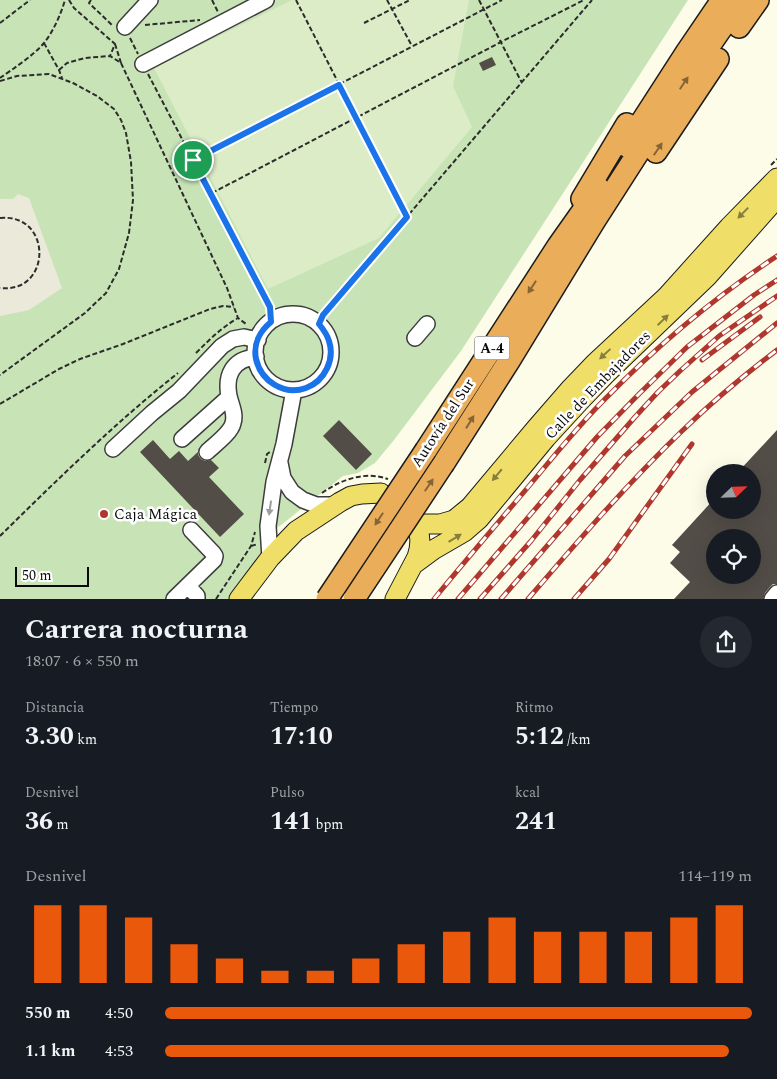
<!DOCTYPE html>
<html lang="es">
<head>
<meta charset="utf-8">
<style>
	:root { --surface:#171b24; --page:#242831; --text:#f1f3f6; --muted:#9ea1a6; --accent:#ea580c }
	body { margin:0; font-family:Spectral,serif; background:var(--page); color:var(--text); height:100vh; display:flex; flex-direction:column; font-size:19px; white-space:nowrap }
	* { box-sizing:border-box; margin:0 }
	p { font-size:16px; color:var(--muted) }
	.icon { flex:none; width:28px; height:28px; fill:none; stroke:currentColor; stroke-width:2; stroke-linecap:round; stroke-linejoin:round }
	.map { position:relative; height:599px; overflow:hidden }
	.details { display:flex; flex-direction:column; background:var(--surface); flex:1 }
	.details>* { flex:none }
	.needle { width:32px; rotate:67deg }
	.tools { position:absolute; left:706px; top:464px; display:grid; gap:10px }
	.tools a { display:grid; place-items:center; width:55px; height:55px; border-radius:50%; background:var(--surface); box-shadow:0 5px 20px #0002; font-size:25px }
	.scale { position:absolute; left:15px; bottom:12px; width:74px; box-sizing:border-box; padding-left:5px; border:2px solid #0a0a0a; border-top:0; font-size:14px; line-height:18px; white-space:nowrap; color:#0a0a0a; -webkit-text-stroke:4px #fff; paint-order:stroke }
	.pin { position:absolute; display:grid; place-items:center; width:42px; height:42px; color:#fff; margin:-21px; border:2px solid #fff; border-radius:50%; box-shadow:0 1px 5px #0007 }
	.round { display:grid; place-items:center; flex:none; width:52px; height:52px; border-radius:26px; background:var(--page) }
	.headline { display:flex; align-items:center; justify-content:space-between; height:85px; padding:0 25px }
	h1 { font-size:28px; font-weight:700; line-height:38px }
	.stats { display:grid; grid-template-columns:repeat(3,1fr); gap:8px; height:85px; padding:5px 25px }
	.stats div { display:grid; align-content:center }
	.stats b { font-size:25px; font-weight:700 }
	.stats small { font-size:14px; font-weight:400 }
	.stats p { font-size:14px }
	.chart { height:140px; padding:10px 25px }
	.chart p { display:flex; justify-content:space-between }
	.chart svg { width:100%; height:90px; margin-top:5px; stroke:var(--accent); stroke-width:6 }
	ul { padding:0 25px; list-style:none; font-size:16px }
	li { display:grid; grid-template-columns:80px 60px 1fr; align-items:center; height:38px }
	li i { height:12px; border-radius:6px; background:var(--accent) }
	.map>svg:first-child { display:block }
</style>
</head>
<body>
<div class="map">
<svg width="777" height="599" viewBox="0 0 777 599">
	<rect width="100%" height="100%" fill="#fdfce9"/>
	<!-- green -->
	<path fill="#c8e4b6" d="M0,0H688L461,351L394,440L375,463L358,473L343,476L276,529L232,599H0Z"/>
	<!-- pitch -->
	<path fill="#dbecc7" d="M292,0H469L453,86L472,127L379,238L268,289L154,68Z"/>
	<!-- plaza -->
	<path fill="#ebe9da" d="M18,194L29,198L62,288L29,310L0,316V199H13Z"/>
	<!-- building -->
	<path fill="#524d47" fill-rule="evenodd" d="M492,57L496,65L483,71L479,63Z
		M339,420L372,454L356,470L323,436Z
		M777,430V584H773L770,587L765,593L763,599H674L690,582L670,563L680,552L672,545L715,498V510H752V472H738ZM715,538H752V575H715Z
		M153,440L170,459L179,451L188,461L198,452V455L201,459L205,461L211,460L219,468L209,477L244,514L220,537L140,452Z"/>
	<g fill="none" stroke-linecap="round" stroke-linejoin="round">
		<defs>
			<path id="minor" d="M125,27L150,0
				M143,64L266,0
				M255 352a38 38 0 1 1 76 0a38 38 0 1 1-76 0Z
				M415,338L427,324
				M182,439L229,397
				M113,449L152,413L179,391L222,346L233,339L244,337L258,340
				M207,452C214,445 231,433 233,423C236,414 231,405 229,396C225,375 233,359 256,357
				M280,463L283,478L292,492L303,500L316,505H335
				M270,558L268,526L274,482L284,444L294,390
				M188,586L197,596V599
				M174,599L214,560L215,556L213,553L191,530
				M772,599L777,593"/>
			<path id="major" d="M414,564L433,550L464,532L479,519L546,438L581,400L605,375L707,277L777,198
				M239,599L270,558L296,531L340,502L351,496L362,494L381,493
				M395,599L417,557C421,546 421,536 417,524H440L454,520L470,507L537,427L571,388L594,364L666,297L729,227L777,178"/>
			<path id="highway" d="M739,27L758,0
				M626,146L686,53L722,0
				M656,152L718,59
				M582,199L627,124
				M426,450L558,246L599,188
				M444,463L509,361L595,220L672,100L741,0"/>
		</defs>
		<!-- minor casing -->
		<use href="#minor" stroke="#3d3d3d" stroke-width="18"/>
		<!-- major casing -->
		<use href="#major" stroke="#1b1b1b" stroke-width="21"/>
		<!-- highway casing -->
		<use href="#highway" stroke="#1b1b1b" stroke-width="24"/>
		<!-- path -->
		<path stroke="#2c2c2c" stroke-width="2" stroke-dasharray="5 2.5" stroke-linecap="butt" d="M69,0L74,8L115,44L110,56
			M91,0L89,3L113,26
			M212,0L218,12
			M296,0L407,217
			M387,0L412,46
			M479,0L522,83
			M0,23L30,0
			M364,23L410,0
			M145,25L200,20
			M130,38L138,54
			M44,43L59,70L62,78
			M115,44L121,63
			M59,70L67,63L85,58L110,56L121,63L227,288L238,318L246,324
			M148,74L270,307L271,322
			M0,78C13,69 34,55 44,43C53,32 61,14 65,0
			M0,81L17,76L49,74L73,83L97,96L114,109L121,120L126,133L131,162L133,200L129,233L119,269L106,293L85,313L0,375
			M193,160L502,0
			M771,165L777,159
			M212,193L501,42L584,0
			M0,218C53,213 52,294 0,288
			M319,324L323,315L592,0
			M196,353C210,339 221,328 238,318
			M0,404L59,369L80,359L123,344L210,309L223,306L234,307
			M265,463L267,454L270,452
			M322,493C342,479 365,471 388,479
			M0,536C57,480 115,423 178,373
			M251,546L258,544
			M216,599L251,546L255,532"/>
		<!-- minor -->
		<use href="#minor" stroke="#fff" stroke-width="15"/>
		<!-- major -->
		<use href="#major" stroke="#efde68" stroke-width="19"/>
		<!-- highway -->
		<use href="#highway" stroke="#eaad5a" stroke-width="21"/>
		<defs>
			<path id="rail" d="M702,360L760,317
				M434,599C465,561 497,524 529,486C554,456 578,426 606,398C658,345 715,297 777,256
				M458,599L597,437L639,394L687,347L754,295L777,280
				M480,599L531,541L580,480L635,417L658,392L680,371L719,336L777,296
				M501,599L625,456L692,392L777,323
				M528,599C578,541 627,484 682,431C712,402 744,375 777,350
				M574,599L609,559L692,444"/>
		</defs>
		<!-- rail casing -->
		<use href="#rail" stroke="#af372d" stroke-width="5"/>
		<!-- rail -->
		<use href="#rail" stroke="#fff" stroke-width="3" stroke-dasharray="9" stroke-linecap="butt"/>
		<defs>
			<path id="highway-bridge" d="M327,599L426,450
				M354,599L444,463"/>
		</defs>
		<!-- highway-bridge casing -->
		<use href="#highway-bridge" stroke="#1b1b1b" stroke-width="24" stroke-linecap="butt"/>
		<!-- highway-bridge -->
		<use href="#highway-bridge" stroke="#eaad5a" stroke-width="21"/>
	</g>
	<!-- one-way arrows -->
	<defs><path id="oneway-solid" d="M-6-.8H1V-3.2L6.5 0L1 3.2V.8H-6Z" transform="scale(1.25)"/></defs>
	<g fill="#856436">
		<use href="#oneway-solid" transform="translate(684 83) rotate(-56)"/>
		<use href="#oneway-solid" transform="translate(658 149) rotate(-56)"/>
		<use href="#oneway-solid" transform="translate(532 287) rotate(123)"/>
		<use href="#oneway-solid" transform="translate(470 422) rotate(-58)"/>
		<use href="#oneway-solid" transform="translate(429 485) rotate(-56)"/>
		<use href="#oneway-solid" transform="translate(379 519) rotate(123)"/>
	</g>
	<g fill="#887f3e">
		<use href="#oneway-solid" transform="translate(743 213) rotate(134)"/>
		<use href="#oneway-solid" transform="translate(663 320) rotate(-44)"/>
		<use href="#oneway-solid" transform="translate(605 354) rotate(137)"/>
		<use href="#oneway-solid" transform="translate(497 475) rotate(130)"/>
		<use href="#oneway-solid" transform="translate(455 538) rotate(-31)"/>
	</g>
	<use fill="#9d9d9d" href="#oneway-solid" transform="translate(270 508) rotate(98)"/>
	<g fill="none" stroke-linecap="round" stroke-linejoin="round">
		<defs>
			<path id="route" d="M339,85L407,217L323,315L319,324C323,329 327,334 329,341C335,359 325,381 306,388C284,396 261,381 256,359C253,344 260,331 271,322L270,307L193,160Z"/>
		</defs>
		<!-- route casing -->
		<use href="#route" stroke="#fff" stroke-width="10"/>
		<!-- route -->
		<use href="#route" stroke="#1a73e8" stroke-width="6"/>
	</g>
	<!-- markers -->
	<circle fill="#af372d" stroke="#fff" stroke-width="2" cx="104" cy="514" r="5"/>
	<g text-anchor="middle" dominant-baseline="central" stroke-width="5" stroke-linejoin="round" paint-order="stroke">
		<!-- shield labels -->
		<rect fill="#fff" stroke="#545454" stroke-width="1" x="474.5" y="336.5" width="35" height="23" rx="4"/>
		<g font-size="14" font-weight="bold" fill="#0a0a0a">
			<text x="492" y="348">A-4</text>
		</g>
		<!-- street labels -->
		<g font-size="15" fill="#0a0a0a" stroke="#fff">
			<text transform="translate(598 385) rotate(-46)">Calle de Embajadores</text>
			<text transform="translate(443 423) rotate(-57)">Autovía del Sur</text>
		</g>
		<!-- poi labels -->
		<g font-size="15" fill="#0a0a0a" stroke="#fff" text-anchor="start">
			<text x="114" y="514">Caja Mágica</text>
		</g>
	</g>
</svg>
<div class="tools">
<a><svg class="needle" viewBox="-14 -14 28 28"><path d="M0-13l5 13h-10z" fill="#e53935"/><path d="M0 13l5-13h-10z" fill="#9ea1a6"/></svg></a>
<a><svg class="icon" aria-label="locate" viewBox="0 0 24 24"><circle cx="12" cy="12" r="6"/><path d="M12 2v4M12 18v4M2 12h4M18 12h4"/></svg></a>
</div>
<div class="scale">50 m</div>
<div class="pin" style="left:193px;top:160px;background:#1e9e55"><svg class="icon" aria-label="arrive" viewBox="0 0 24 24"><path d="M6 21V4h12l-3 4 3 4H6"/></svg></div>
</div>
<section class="details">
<div class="headline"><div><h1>Carrera nocturna</h1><p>18:07 · 6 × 550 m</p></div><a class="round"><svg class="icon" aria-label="share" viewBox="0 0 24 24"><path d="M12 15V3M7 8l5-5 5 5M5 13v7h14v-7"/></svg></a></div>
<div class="stats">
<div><p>Distancia</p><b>3.30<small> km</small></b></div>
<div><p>Tiempo</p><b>17:10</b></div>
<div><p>Ritmo</p><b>5:12<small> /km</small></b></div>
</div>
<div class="stats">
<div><p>Desnivel</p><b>36<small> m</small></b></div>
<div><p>Pulso</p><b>141<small> bpm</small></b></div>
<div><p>kcal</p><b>241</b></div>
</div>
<div class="chart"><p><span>Desnivel</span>114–119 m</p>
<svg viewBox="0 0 160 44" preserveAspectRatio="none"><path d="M5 44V6M15 44V6M25 44V12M35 44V25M45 44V32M55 44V38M65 44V38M75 44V32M85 44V25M95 44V19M105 44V12M115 44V19M125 44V19M135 44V19M145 44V12M155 44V6"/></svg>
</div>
<ul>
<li><b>550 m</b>4:50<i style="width:100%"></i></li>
<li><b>1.1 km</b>4:53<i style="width:96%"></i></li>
</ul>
</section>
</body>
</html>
